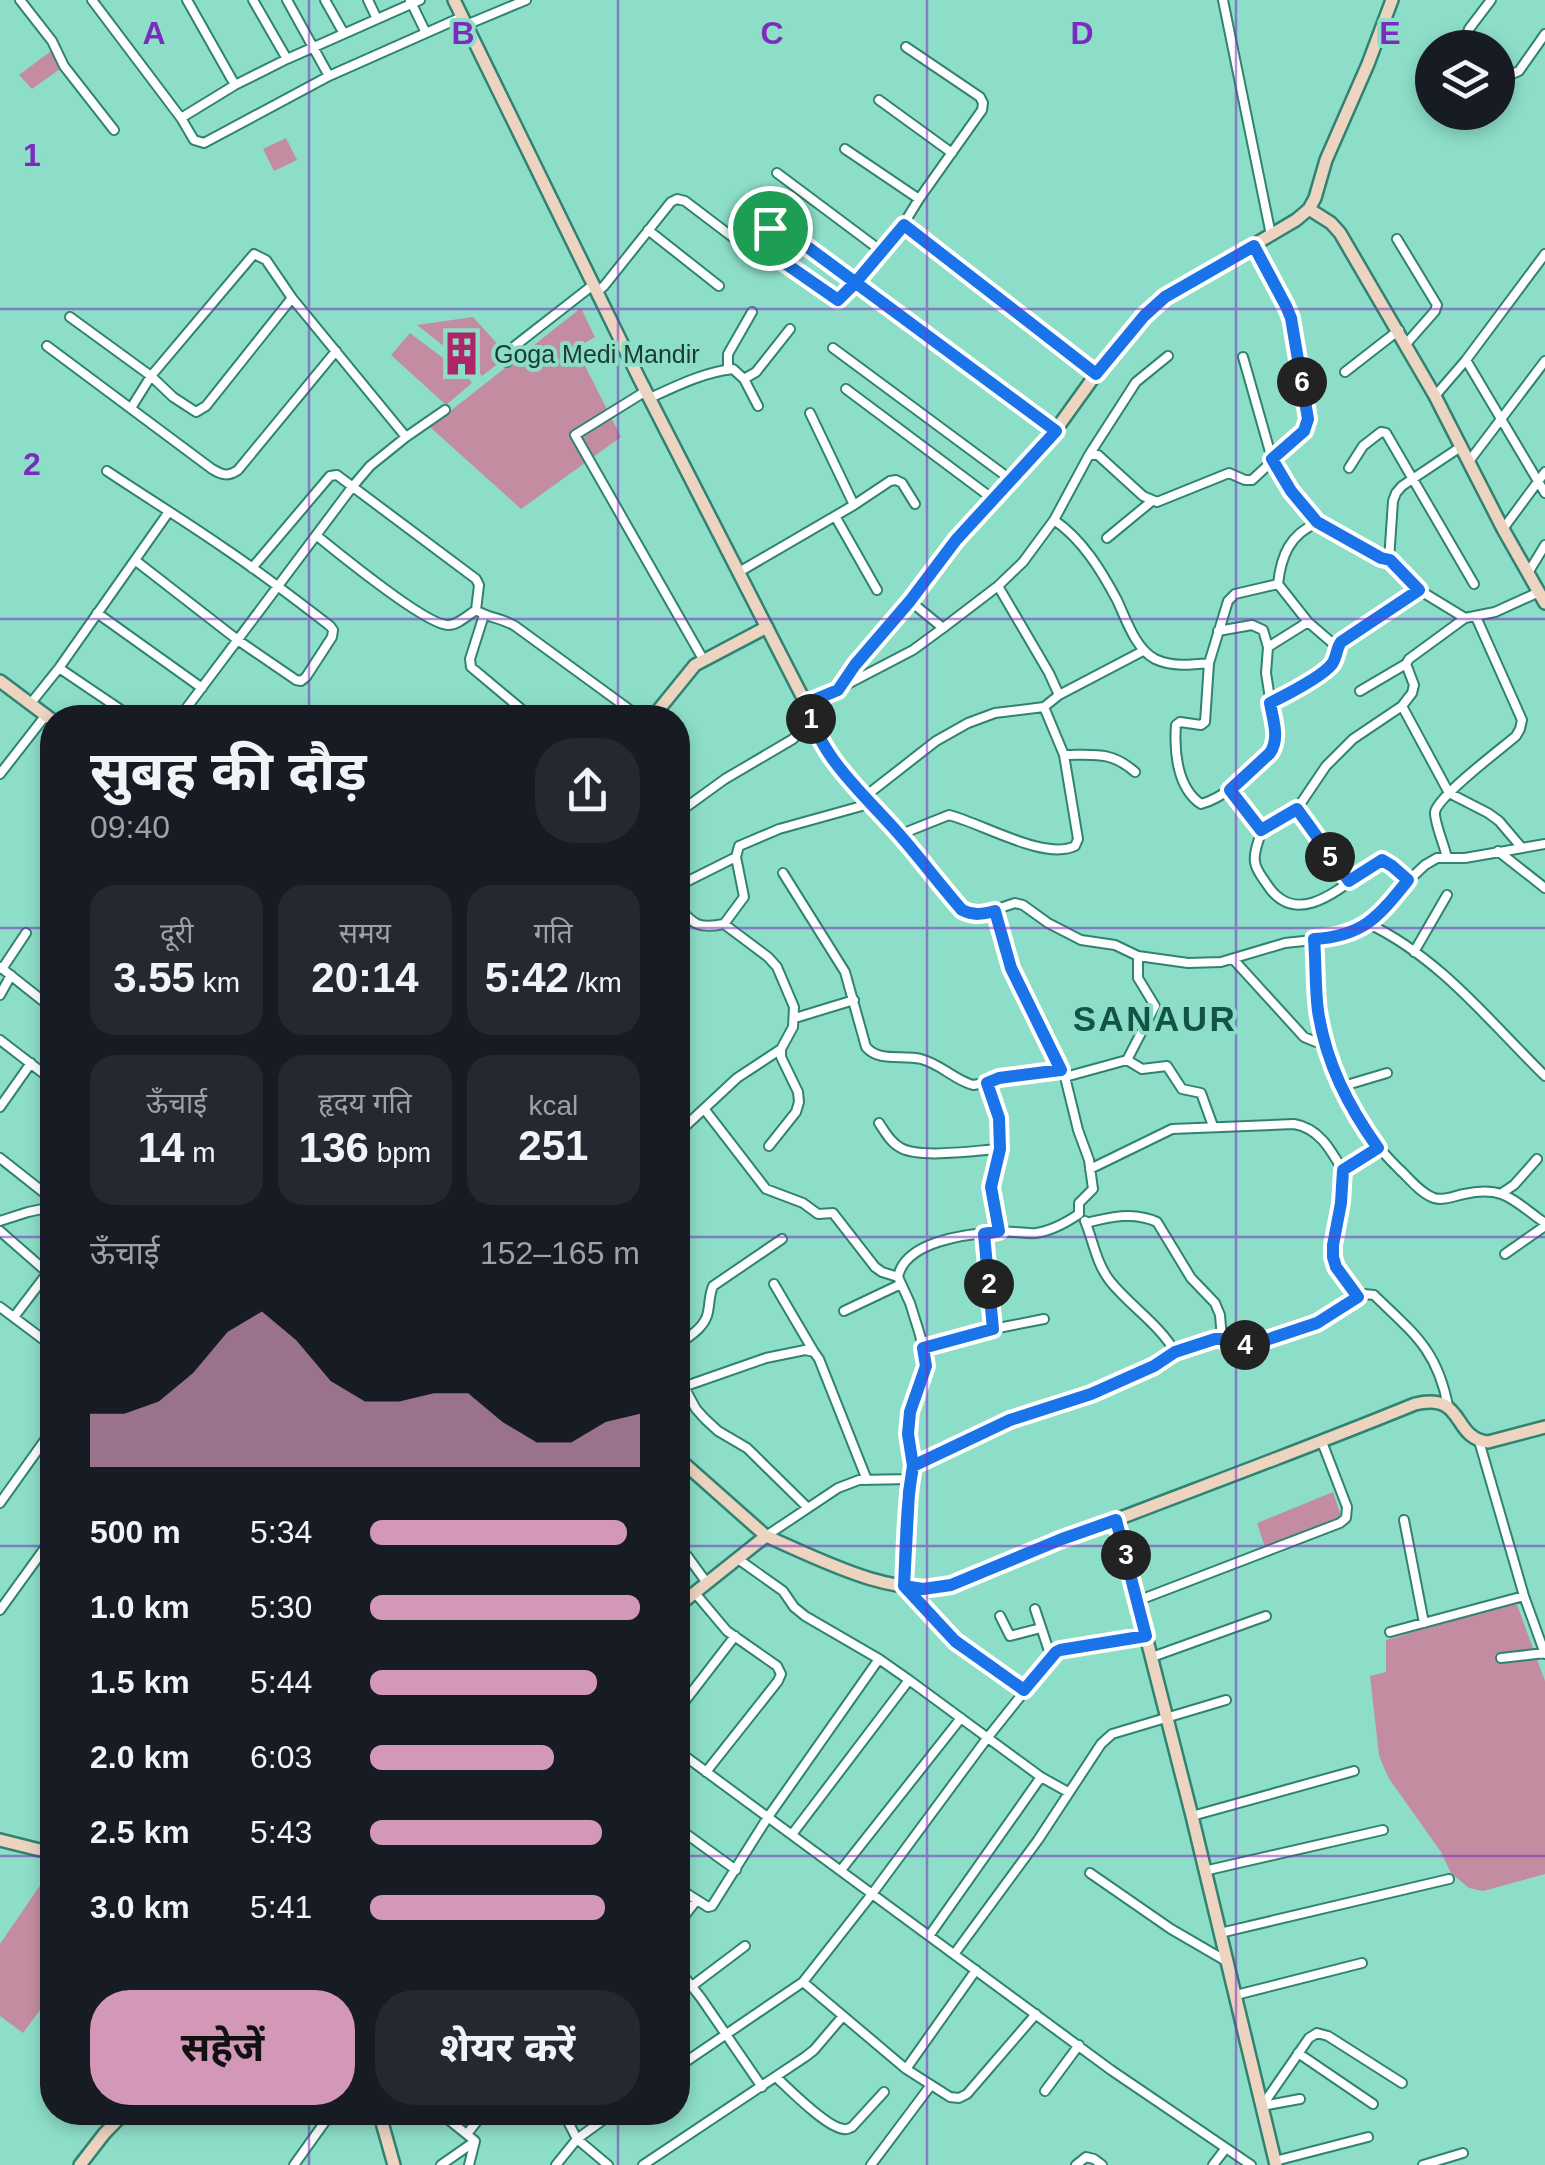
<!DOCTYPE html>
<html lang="hi">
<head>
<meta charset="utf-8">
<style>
	:root { --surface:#171b24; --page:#242831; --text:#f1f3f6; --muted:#9ea1a6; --accent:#d397b7 }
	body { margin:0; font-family:Helvetica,"Noto Sans Devanagari",sans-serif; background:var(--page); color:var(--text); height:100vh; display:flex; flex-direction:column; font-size:38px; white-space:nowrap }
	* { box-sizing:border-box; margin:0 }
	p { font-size:32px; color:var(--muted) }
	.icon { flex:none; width:55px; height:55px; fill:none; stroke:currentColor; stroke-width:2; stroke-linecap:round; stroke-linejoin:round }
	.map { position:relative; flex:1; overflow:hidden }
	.panel { position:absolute; left:40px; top:705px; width:650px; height:1420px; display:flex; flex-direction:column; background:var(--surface); border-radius:40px; box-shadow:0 5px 15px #0003 }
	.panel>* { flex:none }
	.tools { position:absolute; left:1415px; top:30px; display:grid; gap:20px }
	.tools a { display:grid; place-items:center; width:100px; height:100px; border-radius:50%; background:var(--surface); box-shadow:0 5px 15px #0003; font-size:50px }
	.pin { position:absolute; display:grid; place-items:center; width:85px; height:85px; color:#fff; margin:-42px; border:5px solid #fff; border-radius:50%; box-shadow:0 2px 10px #0007 }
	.km { position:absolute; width:50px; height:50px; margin:-25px; border-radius:50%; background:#222; color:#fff; font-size:28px; line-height:50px; text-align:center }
	.round { display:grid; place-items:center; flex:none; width:105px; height:105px; border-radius:40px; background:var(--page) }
	.overview { display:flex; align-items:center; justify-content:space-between; height:170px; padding:0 50px }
	h1 { font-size:55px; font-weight:700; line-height:75px }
	.figures { display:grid; grid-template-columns:repeat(3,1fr); gap:15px; height:170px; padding:10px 50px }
	.figures div { display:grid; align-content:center; border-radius:25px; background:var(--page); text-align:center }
	.figures b { font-size:42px; font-weight:700 }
	.figures small { font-size:28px; font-weight:400 }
	.figures p { font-size:28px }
	.chart { height:280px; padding:20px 50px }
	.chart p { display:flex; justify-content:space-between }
	.chart svg { width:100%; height:180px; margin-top:10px; fill:var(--accent); opacity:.7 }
	.button { display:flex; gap:20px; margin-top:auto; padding:20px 50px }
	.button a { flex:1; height:115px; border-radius:40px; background:var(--accent); color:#111; font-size:40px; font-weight:700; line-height:115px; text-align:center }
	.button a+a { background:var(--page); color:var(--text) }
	ul { padding:0 50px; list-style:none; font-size:32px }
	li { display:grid; grid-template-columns:160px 120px 1fr; align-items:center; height:75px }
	li i { height:25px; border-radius:12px; background:var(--accent) }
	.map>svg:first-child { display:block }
</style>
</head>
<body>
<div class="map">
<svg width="1545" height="2165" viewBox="0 0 1545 2165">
	<rect width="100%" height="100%" fill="#8ddec8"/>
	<!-- green -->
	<path fill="#c48ca1" d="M51,51L60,69L32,89L19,75Z
		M286,138L297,160L274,171L263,149Z
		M581,308L595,337L576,348L621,437L521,509L430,427Z
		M473,317L503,350L499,357V363L482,376L474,366C484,342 462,328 445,347L417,325Z
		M410,333L443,358L449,368L454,371L465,372L472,383L446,405L391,355Z
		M1333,1492L1344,1525L1267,1553L1257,1523Z
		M1516,1602L1545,1681V1874L1483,1891L1469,1888L1451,1873L1441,1852L1390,1780L1384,1768L1379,1755L1370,1676L1386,1672V1640Z
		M52,1868V1994L23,2033L0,2016V1944Z"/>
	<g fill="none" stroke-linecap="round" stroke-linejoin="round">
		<defs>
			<path id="street" d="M20,0L52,41L64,66L114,130
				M92,0L181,118L194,140L204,143L329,76L462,17
				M187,0L235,85
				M253,0L287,59
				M287,0L329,76
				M325,0L343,32
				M368,0L377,19
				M410,0L426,33
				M1223,0L1271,235
				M466,25L526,0
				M906,47L980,97L983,103L982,110L919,199L903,225L857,282L838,300L763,248C757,238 766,230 774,225L779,226L1055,431
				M1473,48L1466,38L1469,29L1491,0
				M1498,66L1512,74L1519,71L1545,34
				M879,100L952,153
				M181,118L235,85L287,59L420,0
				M845,149L919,199
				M777,173L880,250
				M903,225L1096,374
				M648,230L719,286
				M1397,239L1437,305L1435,311L1406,344
				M597,292L604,286L671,202L677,199L685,201L747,248H754L760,243
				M70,317L151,376L173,397L196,412L206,406L292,298
				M47,346L212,469C222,475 228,477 238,470L336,351
				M833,348L1010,479
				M1243,357L1272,459L1291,491L1317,523
				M1466,360L1545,493
				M507,362V352L593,285
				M728,370V354L752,312
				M1345,372L1399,330
				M744,379L756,372L790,329
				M846,389L993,499
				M646,391L575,435L703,659
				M1435,396L1466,360L1545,254
				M650,398C676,386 704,372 733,369L744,379L758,406
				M131,408L151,376L254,254L266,260L292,298L406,437L445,410
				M810,413L854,505
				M1462,446L1402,486L1396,493L1393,501L1389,560L1419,590L1465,618L1495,612L1539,592
				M1089,455L1136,382L1168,356
				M1470,460L1545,361
				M1349,468L1363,446L1381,432L1386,433L1474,584
				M107,471C146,497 185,521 224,548C260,572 295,599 330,626L333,630L332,637L306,677L301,681L296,680L239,641L136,561
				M835,516L877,590
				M1054,520C1082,539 1101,570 1117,600C1126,619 1135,648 1155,659C1172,667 1191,665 1209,663
				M1503,529L1545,472
				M317,536C338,553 427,626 448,625C458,625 468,615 476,610
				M1107,538L1152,501
				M252,568L330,476L337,475L476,579L479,585L476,610C488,618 502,618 515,626L641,718
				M739,572L854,505L890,481L896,480L902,483L915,504
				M1528,573L1545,545
				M998,586L1049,673L1059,695
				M97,613L202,688
				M484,615L470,659L471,667L532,718
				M943,628L998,586L1023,562L1054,520L1089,455H1098L1143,496L1157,502L1229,473L1245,480H1252L1305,431L1308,419L1291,318L1286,306L1254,245
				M1218,631L1252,625L1263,630L1268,647L1266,673L1276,737L1275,745L1270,753C1249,772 1229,796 1201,804C1177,788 1174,751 1176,725L1180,722L1201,725L1205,722L1209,663L1228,601L1235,594L1278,584
				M1268,647L1308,622
				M1337,647L1308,622L1278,584C1281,556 1290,534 1317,523L1381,558L1389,560
				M59,668L133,718
				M844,686L913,650L943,628L910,601
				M1360,691L1406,664
				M808,701C813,753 865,795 898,833C920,858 940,885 963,910L970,914L979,915L1015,903L1023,905L1048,923L1081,940L1115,945L1138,956L1188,963L1221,962L1285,943L1341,937L1359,930L1383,912L1409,880L1425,865L1437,858H1465L1545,844
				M31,703L59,668L168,513
				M1271,703L1332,665L1337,647L1341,642L1419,590
				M1402,706L1449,793L1488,813L1499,821L1522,848
				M179,718L353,486L370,466L406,437
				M1064,755C1095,755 1111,751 1135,772
				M0,774L46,715
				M1230,790L1261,830C1260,840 1253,851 1255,862C1256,870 1262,877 1266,883C1296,932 1343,886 1374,863L1382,861L1393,866L1409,880
				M863,798L936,741L968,723L995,713L1044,707L1059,695L1143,651
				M1297,809L1309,822L1325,850L1349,881
				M678,813L725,779L793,739L811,723
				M1261,830L1297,809L1326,766L1353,739L1402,706L1412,693L1414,685L1406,664L1409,659L1465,618
				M899,835L949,815C981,823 1045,861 1075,846L1078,839L1064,755L1044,707
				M1498,851L1545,888
				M1447,858C1445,847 1434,822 1435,812C1438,796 1501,749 1516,736L1520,729L1522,720L1476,617
				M783,873L845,972L866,1047C880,1063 902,1054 921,1059C941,1064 954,1080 973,1085L1061,1070
				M678,886L736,857
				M678,907C694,925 699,929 724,924L744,897L736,857L739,846L779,829L869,804
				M724,924L768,957L777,967L794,1007L793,1027L781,1049V1057L798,1092L799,1102L796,1112L769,1146
				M1369,924C1440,958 1490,1022 1545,1076
				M1314,939C1316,962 1315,986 1318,1008C1325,1069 1355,1126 1399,1169C1409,1178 1420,1193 1434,1198C1443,1201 1454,1196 1464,1194C1505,1185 1513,1201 1545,1223
				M1414,952L1447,895
				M1233,959L1304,1037L1316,1042L1324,1039
				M0,967L52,1008
				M2,969L26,933
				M0,995L11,975
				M795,1018L854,1000
				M0,1040L52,1080
				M1127,1060L1142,1069L1167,1066L1182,1089L1201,1093L1213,1126
				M1065,1077L1127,1060L1155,1006L1138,978V956
				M987,1083L999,1118L1000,1149L991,1187L999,1231
				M1340,1087L1387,1073
				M0,1107L31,1063
				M705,1110L766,1189L803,1203L818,1214L833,1213L875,1267L882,1272L898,1277L910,1303L920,1335L926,1366L910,1412L908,1434L913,1466L909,1492L904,1586L955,1641L1024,1691
				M879,1123C885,1132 891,1143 901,1148C921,1159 977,1150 1000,1149
				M678,1133L737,1078L781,1049
				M0,1158L52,1199
				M678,1163V1162
				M1090,1169L1172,1129L1294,1124C1319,1128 1331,1150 1343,1171
				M1502,1193L1514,1185L1537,1159
				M0,1221L28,1212L52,1207
				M1085,1221C1093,1240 1096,1263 1110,1281C1130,1306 1159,1324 1175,1352
				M1086,1223C1110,1217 1134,1211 1157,1222L1191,1278L1215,1303L1220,1315L1222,1339
				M0,1231L48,1273
				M984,1234L993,1329
				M1505,1254L1545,1226
				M898,1277C905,1241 967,1234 997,1232C1010,1230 1023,1234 1036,1233C1051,1231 1067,1222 1079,1214V1203L1093,1189L1089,1160L1078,1130L1065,1077L1011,968L995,911
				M774,1284L814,1352
				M1358,1297L1336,1267L1333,1257V1245L1341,1203L1343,1171L1352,1163L1378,1149
				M0,1307L52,1346
				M844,1311L901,1284
				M14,1317L52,1267
				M678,1345C689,1336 705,1328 708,1312C710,1302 709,1296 713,1286L782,1239
				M923,1349L993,1329L1044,1319
				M678,1376L696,1409L705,1419L718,1431L747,1448L807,1507
				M683,1387L766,1358L805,1350L814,1352L819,1359L867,1480
				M1479,1441L1524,1596L1545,1654
				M913,1466L1010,1420L1091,1394L1154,1366L1175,1352L1215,1339H1222L1230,1346L1235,1347L1260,1342L1317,1323L1364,1294L1374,1295C1413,1333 1437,1349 1448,1406
				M0,1503L52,1430
				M1404,1520L1424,1623
				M766,1536L838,1488L859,1480L911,1479
				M678,1547L688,1557L707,1583
				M738,1559L783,1591L794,1607L805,1616L879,1659L909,1680L1041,1777L1068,1792
				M695,1593L727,1631L777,1666L781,1674L778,1681L706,1772
				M1137,1601L1340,1523L1346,1518L1347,1507L1322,1442
				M1035,1609L1051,1657
				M0,1610L52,1538
				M1000,1616L1010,1636L1041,1628
				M1390,1632L1524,1596
				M1152,1657L1266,1616
				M1501,1658L1545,1653
				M678,1710L735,1636
				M678,1751L1111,2070L1251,2165
				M1192,1816L1354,1771
				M678,1828L736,1870
				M793,1833L909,1680
				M841,1870L961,1718
				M1204,1871L1383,1830
				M1090,1873L1171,1929L1226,1961
				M678,1888L708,1907L712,1906L768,1817L879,1659
				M678,1924L696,1901
				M1220,1933L1449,1879
				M929,1936L1041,1777
				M955,1953L1038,1840L1101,1744L1112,1734L1226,1700
				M678,1969L701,1998L762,2087
				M803,1982L906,2069L950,2097L959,2098L967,2094L1036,2014
				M692,1986L745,1946
				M1236,1995L1362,1963
				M1298,2053L1373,2104
				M678,2067L803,1982L872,1894L988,1737L1056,1652L1065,1648L1145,1636
				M906,2069L976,1970
				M776,2077C789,2089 827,2128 844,2129C847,2130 849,2128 852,2127L884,2092
				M1045,2091L1079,2045
				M1262,2106L1309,2038L1317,2033L1328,2036L1402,2083
				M1262,2106L1300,2099
				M439,2112L475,2141L469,2165
				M563,2112L577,2139L608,2165
				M467,2134L484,2112
				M1275,2161L1368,2137
				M294,2165L332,2112
				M441,2165L474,2142
				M556,2165L577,2139L614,2112
				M643,2165L805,2057L814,2050L843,2016
				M871,2165L931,2085
				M1076,2165L1086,2157L1094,2159L1102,2165
				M1213,2165L1226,2148
				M1423,2165L1463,2153"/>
			<path id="secondary" d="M454,0L639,378L803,698L808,701L814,700L840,688L855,665L910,601L956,540L1055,431L1096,374L1144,315L1165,297L1296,220L1309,209L1315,198L1326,160L1368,64L1392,0
				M1309,209L1331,223L1340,233L1435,396L1503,529L1545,603
				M0,681L52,720
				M652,718L695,665L767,627
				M678,1458L766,1536L678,1606
				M1116,1519L1192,1816L1276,2165
				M766,1536C819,1559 893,1599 951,1585C1105,1521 1261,1467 1415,1404C1466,1392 1451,1438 1488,1442L1545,1427
				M0,1840L52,1853
				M379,2112L394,2165
				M80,2165L104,2134L125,2112"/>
		</defs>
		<!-- street casing -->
		<use href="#street" stroke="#2f8370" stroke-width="12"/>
		<!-- secondary casing -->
		<use href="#secondary" stroke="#2f8370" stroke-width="16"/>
		<!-- street -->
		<use href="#street" stroke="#fff" stroke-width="8"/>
		<!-- secondary -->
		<use href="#secondary" stroke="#ecd4c0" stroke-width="11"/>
	</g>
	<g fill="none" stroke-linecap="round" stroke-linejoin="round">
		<defs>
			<path id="route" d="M770,228L774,225L779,226L1056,431L956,540L910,601L855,665L838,690L814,700L808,701C814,753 865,795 898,833C920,858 940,885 962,910C974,916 983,914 995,911L1011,968L1061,1070L999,1078L987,1083L999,1118L1000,1149L991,1187L999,1231L984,1234L993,1329L923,1348L926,1366L910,1412L908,1434L913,1466L909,1492L904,1586L955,1641L1024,1690L1056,1652L1060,1650L1146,1636L1116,1520L1062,1539L951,1585L923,1589L904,1586C906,1546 906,1505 913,1466L1010,1420L1091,1394L1154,1366L1175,1352L1215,1339H1222L1230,1346L1234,1347L1260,1342L1317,1323L1358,1297L1336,1267L1333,1257V1245L1341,1203L1343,1170L1378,1148C1348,1106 1326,1063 1318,1011C1315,988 1316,963 1314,939C1364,936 1379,916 1408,880L1392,866L1382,860L1349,881L1297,809L1261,830L1230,790L1270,753C1280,738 1273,720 1270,703C1286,695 1322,677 1332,664C1337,657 1336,649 1341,642L1419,590L1390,560L1381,558L1317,522L1291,491L1272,459L1304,431L1308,419L1291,318L1286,306L1254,246L1165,297L1144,316L1096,374L904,225L856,282L838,300L763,248L760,239L770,228"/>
		</defs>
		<!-- route casing -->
		<use href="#route" stroke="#fff" stroke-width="20"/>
		<!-- route -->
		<use href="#route" stroke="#1a73e8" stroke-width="12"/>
	</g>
	<!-- grid -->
	<path fill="none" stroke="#7b2cbf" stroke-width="2.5" stroke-opacity="0.55" d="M309,0V718M618,0V718M927,0V2165M1236,0V2165M0,309H1545M0,619H1545M0,928H52M678,928H1545M0,1237H52M678,1237H1545M0,1546H52M678,1546H1545M0,1856H52M678,1856H1545M309,2112V2165M618,2112V2165"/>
	<!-- icons -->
	<defs>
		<symbol id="building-bare" viewBox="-9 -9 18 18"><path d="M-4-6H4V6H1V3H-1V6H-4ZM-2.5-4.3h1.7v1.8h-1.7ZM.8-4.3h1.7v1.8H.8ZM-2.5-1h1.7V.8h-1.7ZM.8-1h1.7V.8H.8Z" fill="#ae266a" stroke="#8ddec8" stroke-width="2.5" paint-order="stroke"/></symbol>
	</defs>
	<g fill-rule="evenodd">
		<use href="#building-bare" x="430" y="322" width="63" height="63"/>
	</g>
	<g text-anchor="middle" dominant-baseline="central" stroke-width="8" stroke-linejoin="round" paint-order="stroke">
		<!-- poi labels -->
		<g font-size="25" fill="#1a3c33" stroke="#8ddec8" text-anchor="start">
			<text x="494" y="354">Goga Medi Mandir</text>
		</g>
		<!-- district labels -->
		<g font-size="35" font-weight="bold" letter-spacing="2.5" fill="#115446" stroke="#8ddec8">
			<text x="1155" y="1018">SANAUR</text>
		</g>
	</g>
	<g font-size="32" text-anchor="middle" font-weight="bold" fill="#7b2cbf" stroke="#8ddec8" stroke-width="8" stroke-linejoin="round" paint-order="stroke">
		<text x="154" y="44">A</text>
		<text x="463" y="44">B</text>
		<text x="772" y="44">C</text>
		<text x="1082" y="44">D</text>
		<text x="1390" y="44">E</text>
		<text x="32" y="166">1</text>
		<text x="32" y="475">2</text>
	</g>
</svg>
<div class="tools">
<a><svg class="icon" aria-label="layers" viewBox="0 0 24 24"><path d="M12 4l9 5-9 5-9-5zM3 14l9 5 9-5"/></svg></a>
</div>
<div class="pin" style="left:770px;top:228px;background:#1e9e55"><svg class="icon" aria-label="arrive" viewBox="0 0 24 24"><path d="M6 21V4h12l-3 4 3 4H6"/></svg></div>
<b class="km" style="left:811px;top:719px">1</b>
<b class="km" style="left:989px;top:1284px">2</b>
<b class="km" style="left:1126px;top:1555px">3</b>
<b class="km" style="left:1245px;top:1345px">4</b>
<b class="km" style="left:1330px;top:857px">5</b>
<b class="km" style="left:1302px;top:382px">6</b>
<section class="panel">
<div class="overview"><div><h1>सुबह की दौड़</h1><p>09:40</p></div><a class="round"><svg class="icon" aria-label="share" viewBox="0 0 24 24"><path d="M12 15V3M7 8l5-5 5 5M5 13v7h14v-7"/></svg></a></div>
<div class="figures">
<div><p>दूरी</p><b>3.55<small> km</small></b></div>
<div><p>समय</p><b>20:14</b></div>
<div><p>गति</p><b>5:42<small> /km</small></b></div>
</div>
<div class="figures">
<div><p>ऊँचाई</p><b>14<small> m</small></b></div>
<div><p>हृदय गति</p><b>136<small> bpm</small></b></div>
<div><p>kcal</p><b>251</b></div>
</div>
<div class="chart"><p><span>ऊँचाई</span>152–165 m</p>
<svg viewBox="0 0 160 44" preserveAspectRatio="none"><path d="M0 44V31L10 31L20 28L30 21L40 11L50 6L60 13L70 23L80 28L90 28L100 26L110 26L120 33L130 38L140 38L150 33L160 31V44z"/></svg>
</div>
<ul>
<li><b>500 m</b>5:34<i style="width:95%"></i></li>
<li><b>1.0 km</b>5:30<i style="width:100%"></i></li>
<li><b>1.5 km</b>5:44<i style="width:84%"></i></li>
<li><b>2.0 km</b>6:03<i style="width:68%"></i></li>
<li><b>2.5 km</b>5:43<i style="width:86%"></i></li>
<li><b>3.0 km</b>5:41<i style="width:87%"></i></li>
</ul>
<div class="button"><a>सहेजें</a><a>शेयर करें</a></div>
</section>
</div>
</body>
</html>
